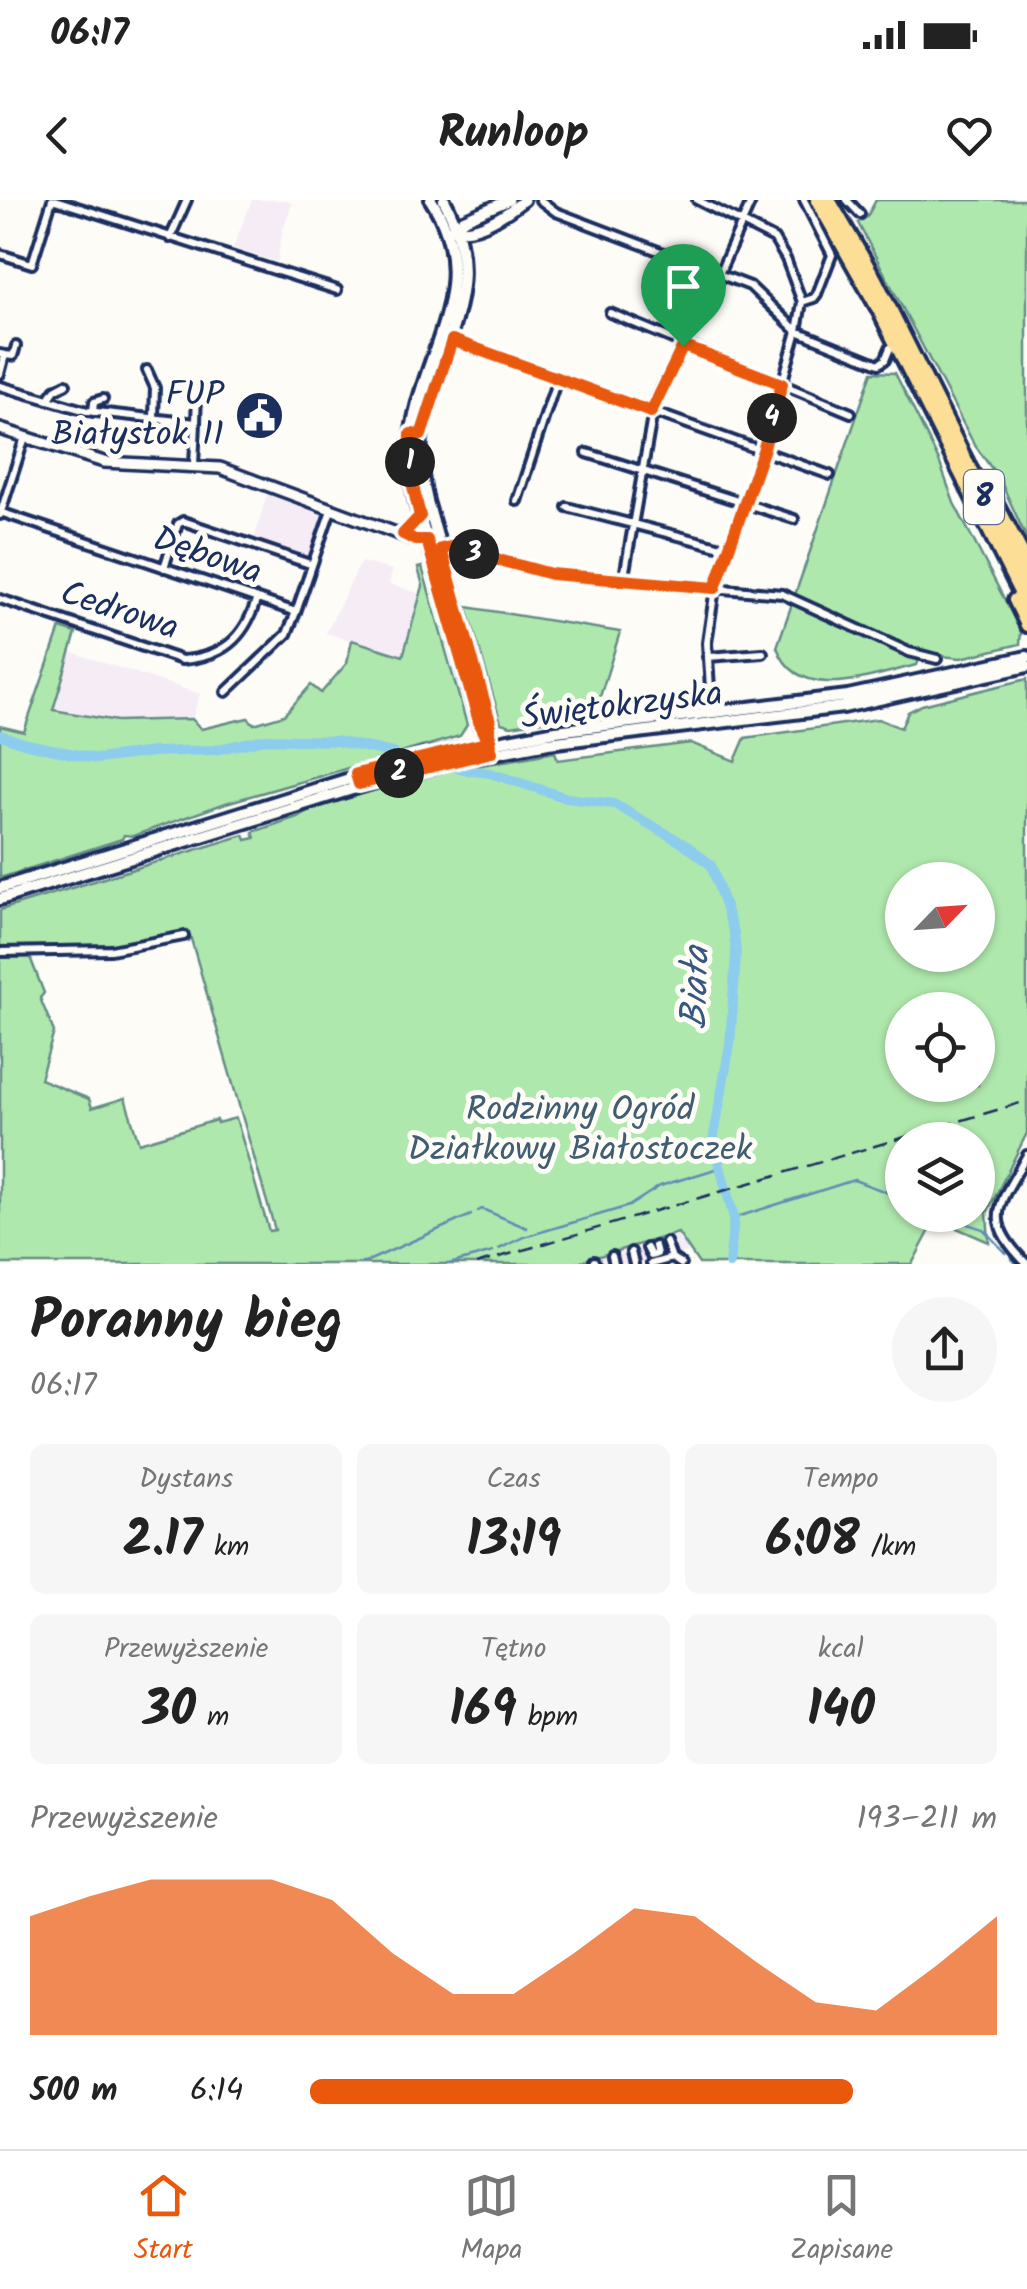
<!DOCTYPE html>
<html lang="pl">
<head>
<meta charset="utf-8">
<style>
	:root { --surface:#fff; --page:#f6f6f6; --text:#222; --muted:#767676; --line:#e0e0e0; --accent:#ea580c }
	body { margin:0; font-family:Kalam,sans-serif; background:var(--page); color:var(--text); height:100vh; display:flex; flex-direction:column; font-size:38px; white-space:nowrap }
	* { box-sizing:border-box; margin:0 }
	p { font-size:32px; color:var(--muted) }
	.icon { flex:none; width:55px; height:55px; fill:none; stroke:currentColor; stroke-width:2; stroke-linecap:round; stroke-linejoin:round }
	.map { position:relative; height:1064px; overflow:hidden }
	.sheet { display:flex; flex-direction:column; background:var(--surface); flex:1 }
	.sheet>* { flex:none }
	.needle { width:65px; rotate:65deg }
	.buttons { position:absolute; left:885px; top:662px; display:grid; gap:20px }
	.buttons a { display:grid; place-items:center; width:110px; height:110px; border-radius:50%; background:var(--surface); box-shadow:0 2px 8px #0004; font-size:50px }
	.pin { position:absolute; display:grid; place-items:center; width:85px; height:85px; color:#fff; margin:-102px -42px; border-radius:50% 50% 50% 0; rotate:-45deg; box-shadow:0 0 10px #0007 }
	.pin .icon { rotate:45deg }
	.km { position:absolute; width:50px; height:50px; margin:-25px; border-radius:50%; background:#222; color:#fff; font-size:28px; line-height:50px; text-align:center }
	.round { display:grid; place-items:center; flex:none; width:105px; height:105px; border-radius:52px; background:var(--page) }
	.head { display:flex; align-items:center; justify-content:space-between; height:170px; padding:0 30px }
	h1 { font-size:55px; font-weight:700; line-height:75px }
	.figures { display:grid; grid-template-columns:repeat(3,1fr); gap:15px; height:170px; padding:10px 30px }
	.figures div { display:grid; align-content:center; border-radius:15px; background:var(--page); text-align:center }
	.figures b { font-size:50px; font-weight:700 }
	.figures small { font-size:28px; font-weight:400 }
	.figures p { font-size:28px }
	.chart { height:280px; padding:20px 30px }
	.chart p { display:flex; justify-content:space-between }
	.chart svg { width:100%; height:180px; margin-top:10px; fill:var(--accent); opacity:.7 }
	ul { padding:0 30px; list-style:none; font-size:32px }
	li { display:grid; grid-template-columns:160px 120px 1fr; align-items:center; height:75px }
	li i { height:25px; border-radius:12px; background:var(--accent) }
	.status { display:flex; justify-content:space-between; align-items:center; height:70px; padding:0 50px; background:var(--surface); direction:ltr }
	.status svg { height:28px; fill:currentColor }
	header { display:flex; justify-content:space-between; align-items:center; height:130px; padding:0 30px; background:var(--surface); font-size:45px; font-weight:700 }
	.dock { display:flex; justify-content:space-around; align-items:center; height:140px; border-top:2px solid var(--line); background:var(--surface); font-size:28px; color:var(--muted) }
	.dock a { display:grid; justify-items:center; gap:5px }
	.dock .selected { color:var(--accent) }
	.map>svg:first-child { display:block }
</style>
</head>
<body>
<div class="status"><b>06:17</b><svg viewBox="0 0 49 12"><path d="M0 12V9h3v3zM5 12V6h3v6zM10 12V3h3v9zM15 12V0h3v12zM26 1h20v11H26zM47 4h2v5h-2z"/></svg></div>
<header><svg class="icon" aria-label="back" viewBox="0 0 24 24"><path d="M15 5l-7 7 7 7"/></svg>Runloop<svg class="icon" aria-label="heart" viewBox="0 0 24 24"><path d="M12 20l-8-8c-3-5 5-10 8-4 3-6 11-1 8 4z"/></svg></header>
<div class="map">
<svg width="1027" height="1064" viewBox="0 0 1027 1064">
	<rect width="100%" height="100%" fill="#fdfcf7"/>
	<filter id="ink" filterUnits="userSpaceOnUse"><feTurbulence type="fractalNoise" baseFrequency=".01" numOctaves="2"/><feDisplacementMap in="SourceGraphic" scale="20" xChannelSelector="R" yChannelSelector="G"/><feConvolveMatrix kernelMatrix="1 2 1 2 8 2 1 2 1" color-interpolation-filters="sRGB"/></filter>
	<g filter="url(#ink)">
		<!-- built -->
		<path fill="#f6ecf5" d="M252,0H286L292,4L283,29L277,62L233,48Z
			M267,294L326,316L309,357H300L254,340Z
			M361,362L392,370L389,384L421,394L403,456L326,433Z
			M71,452L200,494L192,519L117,521L52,510Z
			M678,1033L690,1051L646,1064H573Z"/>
		<!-- green -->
		<path fill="#afe8ad" stroke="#658c86" stroke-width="2.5" fill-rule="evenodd" d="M876,0H1027V339L1000,280L974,244L858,23L867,17Z
			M872,172L895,173L939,261L954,303L1021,431L1020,444L961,458L921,454L917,465C873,475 798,506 777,447Z
			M422,367L467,525L460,536L226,603L133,636L124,635L122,639L0,678V526L24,532L60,428L76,433L53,510L117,521L192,519L201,529L248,518L254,524L284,515L311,485L321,493L347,463L352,440L403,456L423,386L418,368Z
			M467,407L620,432L595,513L511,526L501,523Z
			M1027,479V933L987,1013L989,1042L936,1019L912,1064H699L678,1033L572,1064H0V757H30L44,793L40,798L54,832L40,879L89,899L92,908L125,898L139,943L216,920L217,923L236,918L269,1031L275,1030L189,732L110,746L0,748V710L244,635L246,640L255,638L253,632L297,617L316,606L449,571L555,552L558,560L691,543L735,561L745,538L878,519L901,528L908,512L922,505ZM902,680H978V755H902ZM902,810H978V885H902ZM902,940H978V1015H902Z"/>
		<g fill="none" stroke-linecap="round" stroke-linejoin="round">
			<!-- stream -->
			<path stroke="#5f8db4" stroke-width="2.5" d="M478,1011L482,1009L527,1028
				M941,1015L983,1029L1006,1053
				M734,1018L854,980L902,998
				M499,1049L524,1037L629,1006L660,986L719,968
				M1012,1059L1017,1064
				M361,1064L471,1015
				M449,1064L493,1052"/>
			<!-- river -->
			<path stroke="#8ccced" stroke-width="10" d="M0,535L27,544L97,559L153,552L214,550L265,539L336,541L393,553
				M460,569L490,573L567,598L614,604L686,645L711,665L734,733L736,754L730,844L713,941L734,1018L729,1064"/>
			<defs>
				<path id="minor" d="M55,0L337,90
					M540,0L556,12L750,86L797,131L879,164L885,160L890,148
					M697,0L774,39L786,59L802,102L797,131L763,251L715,388L707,443L710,488
					M847,0L860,14
					M170,38L187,0
					M0,54L32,64L52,0
					M802,102L814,98L817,94L832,55L804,0
					M610,113L851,213
					M447,138L830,275
					M0,154L5,155L0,174
					M5,155L13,156L16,146
					M147,170L155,188L154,216
					M0,186L87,211L196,223L194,265
					M48,200L55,190L66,184
					M93,212L94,202L103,199
					M196,223L197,191
					M587,253L794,319
					M517,301L557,179
					M567,307L729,349
					M0,312L296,412L287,434L226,492
					M0,315L25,237
					M441,349L450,347L551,374L782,394L909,452L937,459
					M164,368L178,324L183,321L310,364
					M623,382L655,200L720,72L752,0
					M0,399L182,460C222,457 244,439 256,401
					M296,412L331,310
					M707,457L763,453
					M0,752L111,750L184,736
					M1027,955C1000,1005 980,1018 1027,1064
					M666,1042L672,1058
					M647,1048L651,1056L657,1054L655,1046
					M631,1052L634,1064
					M612,1056L614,1064
					M594,1061L595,1064
					M651,1064L672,1058L681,1064"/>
				<path id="tertiary" d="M456,28L463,20L509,0
					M446,30C455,28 462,31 471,29C490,25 509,12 524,0
					M0,229L104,262L220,268L415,340H427"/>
				<path id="secondary" d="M431,0C489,89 413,162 410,251C408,289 423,326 434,363C449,417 464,471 480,525L489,541
					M444,0C492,88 435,147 422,231C418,255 421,277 427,301L490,522V546
					M0,688L423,556L556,531L848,496L1027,457
					M0,699L426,566L548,543L843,507L1027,466"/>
				<path id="trunk" d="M817,0L878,108L1027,406
					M829,0L875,79L1027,383
					M987,286L1027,363
					M1015,400L1027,425"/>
			</defs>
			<!-- minor casing -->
			<use href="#minor" stroke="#1b2f5e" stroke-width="14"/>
			<!-- tertiary casing -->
			<use href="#tertiary" stroke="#1b2f5e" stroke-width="16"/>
			<!-- secondary casing -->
			<use href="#secondary" stroke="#1b2f5e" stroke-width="18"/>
			<!-- trunk casing -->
			<use href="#trunk" stroke="#1b2f5e" stroke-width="20"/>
			<!-- minor -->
			<use href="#minor" stroke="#fdfcf7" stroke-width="6"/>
			<!-- tertiary -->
			<use href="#tertiary" stroke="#fdfcf7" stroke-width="9"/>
			<!-- secondary -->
			<use href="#secondary" stroke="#fdfcf7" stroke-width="10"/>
			<!-- trunk -->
			<use href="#trunk" stroke="#fcde96" stroke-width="12"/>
			<!-- rail -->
			<path stroke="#1b2f5e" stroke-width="2.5" stroke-dasharray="15 8" stroke-linecap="butt" d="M476,1064L1027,901"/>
		</g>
	</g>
	<g fill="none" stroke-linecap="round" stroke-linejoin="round" filter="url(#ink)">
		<defs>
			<path id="route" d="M683,146L651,212L452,140L421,235L411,234L410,274L420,316L403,334L415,340H427L480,525L492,552L359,584L356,574L490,542V522L441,349L450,347L551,374L715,388L763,251L782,184L683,146"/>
		</defs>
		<!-- route casing -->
		<use href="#route" stroke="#fff" stroke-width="20"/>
		<!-- route -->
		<use href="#route" stroke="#ea580c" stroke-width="12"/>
	</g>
	<!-- icons -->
	<defs>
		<symbol id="civic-disc" viewBox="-11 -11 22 22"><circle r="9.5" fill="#1b2f5e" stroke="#fdfcf7"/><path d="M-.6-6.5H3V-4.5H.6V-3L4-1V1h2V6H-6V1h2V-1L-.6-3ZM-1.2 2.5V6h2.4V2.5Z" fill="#fff"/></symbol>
	</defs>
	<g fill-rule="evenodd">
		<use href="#civic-disc" x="232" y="188" width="55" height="55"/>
	</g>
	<g text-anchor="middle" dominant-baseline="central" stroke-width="10" stroke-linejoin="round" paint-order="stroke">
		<!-- shield labels -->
		<rect fill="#fdfcf7" stroke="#5f6c8c" stroke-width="2.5" x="964" y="270" width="40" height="54" rx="8"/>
		<g font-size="32" font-weight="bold" fill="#1b2f5e">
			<text x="984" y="297">8</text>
		</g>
		<!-- poi labels -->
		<g font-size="35" fill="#1b2f5e" stroke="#fdfcf7" text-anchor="end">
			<text x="224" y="196">FUP<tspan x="224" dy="40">Białystok 11</tspan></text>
		</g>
		<!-- street labels -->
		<g font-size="35" fill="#1b2f5e" stroke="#fdfcf7">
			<text transform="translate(207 357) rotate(19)">Dębowa</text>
			<text transform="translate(119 412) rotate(18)">Cedrowa</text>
			<text transform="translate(622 507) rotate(-7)">Świętokrzyska</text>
		</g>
		<!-- park labels -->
		<g font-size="35" fill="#405d72" stroke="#fdfcf7">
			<text x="580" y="911">Rodzinny Ogród<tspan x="580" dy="40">Działkowy Białostoczek</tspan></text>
		</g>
		<!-- water labels -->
		<g font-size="38" font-style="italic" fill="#375682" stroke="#fdfcf7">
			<text transform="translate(697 788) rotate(-88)">Biała</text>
		</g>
	</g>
</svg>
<div class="buttons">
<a><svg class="needle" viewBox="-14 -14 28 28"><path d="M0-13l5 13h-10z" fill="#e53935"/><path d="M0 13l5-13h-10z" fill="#767676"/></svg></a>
<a><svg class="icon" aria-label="locate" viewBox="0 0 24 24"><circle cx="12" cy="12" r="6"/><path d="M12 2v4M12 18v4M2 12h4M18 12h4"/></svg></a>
<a><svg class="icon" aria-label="layers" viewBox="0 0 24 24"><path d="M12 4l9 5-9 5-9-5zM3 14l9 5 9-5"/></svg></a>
</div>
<div class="pin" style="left:683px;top:146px;background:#1e9e55"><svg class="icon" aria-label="arrive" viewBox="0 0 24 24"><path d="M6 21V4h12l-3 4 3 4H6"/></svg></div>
<b class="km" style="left:410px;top:262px">1</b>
<b class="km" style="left:399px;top:573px">2</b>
<b class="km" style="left:474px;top:354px">3</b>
<b class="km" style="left:772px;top:218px">4</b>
</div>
<section class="sheet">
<div class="head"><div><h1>Poranny bieg</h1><p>06:17</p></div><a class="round"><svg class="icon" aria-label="share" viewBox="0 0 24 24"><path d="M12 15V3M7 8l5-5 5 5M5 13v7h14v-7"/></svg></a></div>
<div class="figures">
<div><p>Dystans</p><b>2.17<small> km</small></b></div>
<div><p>Czas</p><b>13:19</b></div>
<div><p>Tempo</p><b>6:08<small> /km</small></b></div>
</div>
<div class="figures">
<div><p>Przewyższenie</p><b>30<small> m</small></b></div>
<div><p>Tętno</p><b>169<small> bpm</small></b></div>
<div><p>kcal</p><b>140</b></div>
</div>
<div class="chart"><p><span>Przewyższenie</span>193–211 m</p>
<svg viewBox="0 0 160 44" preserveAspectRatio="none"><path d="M0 44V15L10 10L20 6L30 6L40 6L50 11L60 24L70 34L80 34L90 24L100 13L110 15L120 26L130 36L140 38L150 27L160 15V44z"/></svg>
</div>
<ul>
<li><b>500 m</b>6:14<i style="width:79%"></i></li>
</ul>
</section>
<nav class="dock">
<a class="selected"><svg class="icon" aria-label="home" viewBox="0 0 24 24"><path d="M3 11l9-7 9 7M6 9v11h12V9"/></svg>Start</a>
<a><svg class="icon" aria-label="map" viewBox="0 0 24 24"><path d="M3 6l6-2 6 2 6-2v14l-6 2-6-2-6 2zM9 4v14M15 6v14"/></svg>Mapa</a>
<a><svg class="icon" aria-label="saved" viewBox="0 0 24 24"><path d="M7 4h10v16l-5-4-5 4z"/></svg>Zapisane</a>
</nav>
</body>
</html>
